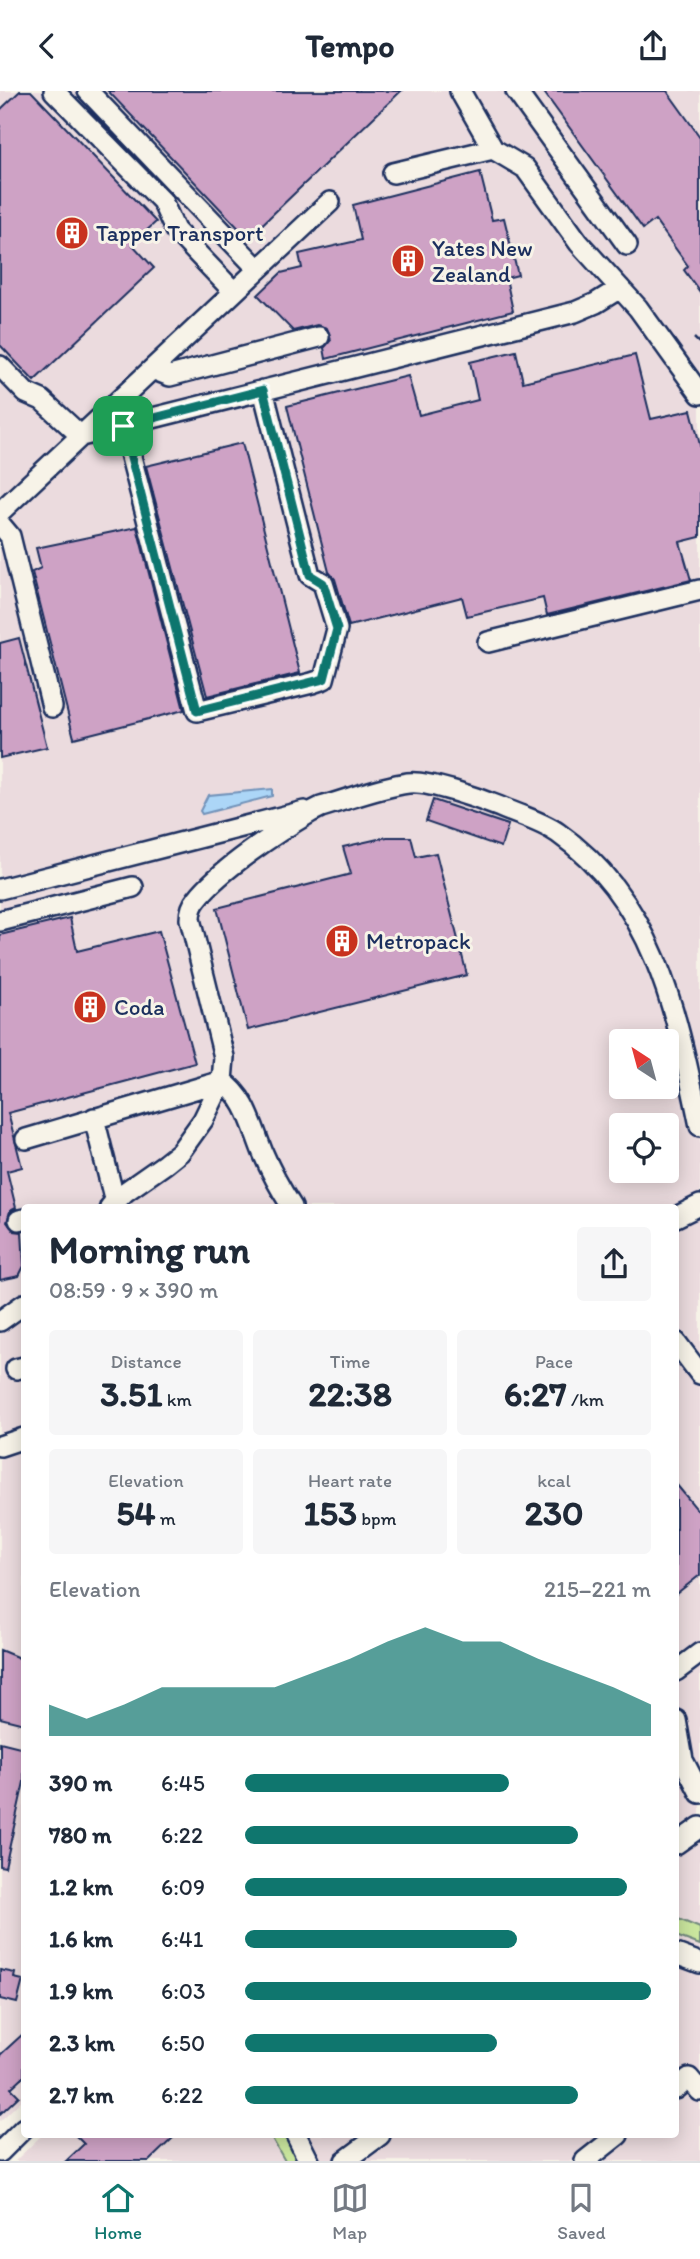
<!DOCTYPE html>
<html lang="en">
<head>
<meta charset="utf-8">
<style>
	:root { --surface:#fff; --page:#f6f6f7; --text:#1f2937; --muted:#747a83; --line:#e0e1e3; --accent:#0f766e }
	body { margin:0; font-family:Itim,sans-serif; background:var(--page); color:var(--text); height:100vh; display:flex; flex-direction:column; font-size:26px; white-space:nowrap }
	* { box-sizing:border-box; margin:0 }
	p { font-size:23px; color:var(--muted) }
	.icon { flex:none; width:38px; height:38px; fill:none; stroke:currentColor; stroke-width:2; stroke-linecap:round; stroke-linejoin:round }
	.map { position:relative; flex:1; overflow:hidden }
	.side { position:absolute; left:21px; top:1113px; width:658px; height:934px; display:flex; flex-direction:column; background:var(--surface); border-radius:7px; box-shadow:0 4px 18px #0003 }
	.side>* { flex:none }
	.needle { width:46px; rotate:324deg }
	.controls { position:absolute; left:609px; top:938px; display:grid; gap:14px }
	.controls a { display:grid; place-items:center; width:70px; height:70px; border-radius:7px; background:var(--surface); box-shadow:0 4px 18px #0003; font-size:35px }
	.pin { position:absolute; display:grid; place-items:center; width:60px; height:60px; color:#fff; margin:-30px; border-radius:14px; box-shadow:0 4px 10px #0006 }
	.round { display:grid; place-items:center; flex:none; width:74px; height:74px; border-radius:7px; background:var(--page) }
	.overview { display:flex; align-items:center; justify-content:space-between; height:119px; padding:0 28px }
	h1 { font-size:38px; font-weight:700; line-height:52px }
	.metrics { display:grid; grid-template-columns:repeat(3,1fr); gap:10px; height:119px; padding:7px 28px }
	.metrics div { display:grid; align-content:center; border-radius:7px; background:var(--page); text-align:center }
	.metrics b { font-size:35px; font-weight:700 }
	.metrics small { font-size:19px; font-weight:400 }
	.metrics p { font-size:19px }
	.chart { height:196px; padding:14px 28px }
	.chart p { display:flex; justify-content:space-between }
	.chart svg { width:100%; height:126px; margin-top:7px; fill:var(--accent); opacity:.7 }
	ul { padding:0 28px; list-style:none; font-size:23px }
	li { display:grid; grid-template-columns:112px 84px 1fr; align-items:center; height:52px }
	li i { height:18px; border-radius:9px; background:var(--accent) }
	header { display:flex; justify-content:space-between; align-items:center; height:91px; padding:0 28px; background:var(--surface); font-size:32px; font-weight:700 }
	.tabs { display:flex; justify-content:space-around; align-items:center; height:98px; border-top:2px solid var(--line); background:var(--surface); font-size:19px; color:var(--muted) }
	.tabs a { display:grid; justify-items:center; gap:4px }
	.tabs .on { color:var(--accent) }
	.map>svg:first-child { display:block }
</style>
</head>
<body>
<header><svg class="icon" aria-label="back" viewBox="0 0 24 24"><path d="M15 5l-7 7 7 7"/></svg>Tempo<svg class="icon" aria-label="share" viewBox="0 0 24 24"><path d="M12 15V3M7 8l5-5 5 5M5 13v7h14v-7"/></svg></header>
<div class="map">
<svg width="700" height="2070" viewBox="0 0 700 2070">
	<rect width="100%" height="100%" fill="#f7f3e8"/>
	<filter id="ink" filterUnits="userSpaceOnUse"><feTurbulence type="fractalNoise" baseFrequency=".0143" numOctaves="2"/><feDisplacementMap in="SourceGraphic" scale="14" xChannelSelector="R" yChannelSelector="G"/><feConvolveMatrix kernelMatrix="1 2 1 2 8 2 1 2 1" color-interpolation-filters="sRGB"/></filter>
	<g filter="url(#ink)">
		<!-- built -->
		<path fill="#ebdbde" fill-rule="evenodd" d="M0,0H700V1837L676,1827V1116H24V2007L0,2030ZM621,950H667V996H621ZM621,1034H667V1080H621Z
			M676,1845L700,1854V2070H298L284,2044H676Z
			M42,2044H270L285,2070H15Z"/>
		<!-- green -->
		<path fill="#cae69e" stroke="#728a7e" stroke-width="2" d="M676,1827L700,1837V1854L676,1845Z
			M270,2044H284L298,2070H285Z"/>
		<!-- water -->
		<path fill="#acd6f7" stroke="#7293ba" stroke-width="2" d="M272,698V705L202,723L200,720L208,704Z"/>
		<!-- building -->
		<path fill="#cea2c5" stroke="#1b2f5e" stroke-width="2" d="M20,0H31L156,131L132,153L154,177L34,290L0,254V19Z
			M108,0H401L248,147Z
			M543,0H667L700,46V201L684,179L688,175L655,129L643,138Z
			M480,81L492,129L504,127L518,184L506,187L513,220L326,268L324,257L331,249L327,237L317,234L293,240L258,204L281,182L302,177L299,163L361,149L353,114Z
			M516,260L523,291L635,264L651,328L691,319L700,354V446L680,451L691,489L547,524L543,507L467,525L462,506L349,535L335,488L329,481L287,315L408,285L419,324L478,309L470,271Z
			M242,352L300,582L207,605L146,375Z
			M137,436L184,619L74,647L32,481L41,477L36,457Z
			M19,547L47,656L0,667V552Z
			M433,709L508,734L501,756L426,730Z
			M387,746H411L416,766L436,762L467,884L248,939L217,817L351,783L343,756Z
			M70,827L77,860L159,840L195,972L8,1022L22,1076L7,1080L16,1117L10,1120L7,1131L14,1140L22,1141L24,1175L19,1185L0,1189V844Z
			M676,1393L700,1422V1484L676,1503Z
			M0,1559L24,1569V1633L0,1627Z
			M0,1651L24,1657V1691L5,1776L0,1775Z
			M0,1879L15,1882L14,1887L23,1889L17,1912L0,1908Z
			M24,1942V1985L11,1997L19,2005L0,2023V1964Z
			M75,2044H176L149,2070H66L84,2053Z"/>
		<g fill="none" stroke-linecap="round" stroke-linejoin="round">
			<defs>
				<path id="minor" d="M54,0L162,110L175,139L234,201
					M88,0L258,178
					M460,0L493,58
					M516,0L627,154
					M393,82L493,58L525,77L579,152L638,217L700,303
					M0,275L26,302L42,309L81,345L575,221L596,212L620,197
					M152,278L170,285L319,246
					M123,335L197,620L312,592L324,588L337,538L323,492L310,484L263,299
					M0,421L330,111
					M0,433L10,445L52,616
					M488,551L700,499
					M0,798L304,720
					M0,830L133,796
					M94,1027L113,1103L117,1109
					M26,1048L222,990C247,1007 252,1035 263,1062C271,1081 281,1099 292,1116
					M110,1116L125,1101L165,1073L180,1061L203,1029L222,990L224,966L190,828C190,820 192,814 197,808C219,779 279,740 311,721L321,716C349,708 379,696 408,692C427,689 480,708 500,716C518,724 541,730 558,742C656,811 677,925 700,1035
					M676,1126L700,1114
					M19,1129L24,1128
					M0,1230L24,1213
					M676,1251L700,1283
					M16,1278L24,1276
					M0,1355L24,1347
					M676,1580L700,1562
					M676,1629L683,1669L700,1702
					M676,1753L700,1736
					M676,1863L700,1872
					M676,1998L689,1987L700,2000
					M296,2044L309,2070
					M0,2061L24,2037
					M345,2070L380,2044
					M585,2070L618,2044"/>
			</defs>
			<!-- minor casing -->
			<use href="#minor" stroke="#1b2f5e" stroke-width="24"/>
			<!-- path -->
			<path stroke="#1b2f5e" stroke-width="2.5" stroke-dasharray="7 5" stroke-linecap="butt" d="M694,247L700,253"/>
			<!-- minor -->
			<use href="#minor" stroke="#f7f3e8" stroke-width="19"/>
		</g>
	</g>
	<g fill="none" stroke-linecap="round" stroke-linejoin="round" filter="url(#ink)">
		<defs>
			<path id="route" d="M263,299L310,484L323,492L337,538L324,588L197,620L123,335Z"/>
		</defs>
		<!-- route casing -->
		<use href="#route" stroke="#fff" stroke-width="14"/>
		<!-- route -->
		<use href="#route" stroke="#0f766e" stroke-width="9"/>
	</g>
	<!-- icons -->
	<defs>
		<symbol id="building-disc" viewBox="-11 -11 22 22"><circle r="9.5" fill="#c8321e" stroke="#f7f3e8"/><path d="M-4-6H4V6H1V3H-1V6H-4ZM-2.5-4.3h1.7v1.8h-1.7ZM.8-4.3h1.7v1.8H.8ZM-2.5-1h1.7V.8h-1.7ZM.8-1h1.7V.8H.8Z" fill="#fff"/></symbol>
	</defs>
	<g fill-rule="evenodd">
		<use href="#building-disc" x="53" y="123" width="38" height="38"/>
		<use href="#building-disc" x="389" y="151" width="38" height="38"/>
		<use href="#building-disc" x="323" y="831" width="38" height="38"/>
		<use href="#building-disc" x="71" y="897" width="38" height="38"/>
	</g>
	<g text-anchor="middle" dominant-baseline="central" stroke-width="6" stroke-linejoin="round" paint-order="stroke">
		<!-- poi labels -->
		<g font-size="23" fill="#1b2f5e" stroke="#f7f3e8" text-anchor="start">
			<text x="96" y="142">Tapper Transport</text>
			<text x="432" y="157">Yates New<tspan x="432" dy="26">Zealand</tspan></text>
			<text x="366" y="850">Metropack</text>
			<text x="114" y="916">Coda</text>
		</g>
	</g>
</svg>
<div class="controls">
<a><svg class="needle" viewBox="-14 -14 28 28"><path d="M0-13l5 13h-10z" fill="#e53935"/><path d="M0 13l5-13h-10z" fill="#747a83"/></svg></a>
<a><svg class="icon" aria-label="locate" viewBox="0 0 24 24"><circle cx="12" cy="12" r="6"/><path d="M12 2v4M12 18v4M2 12h4M18 12h4"/></svg></a>
</div>
<div class="pin" style="left:123px;top:335px;background:#1e9e55"><svg class="icon" aria-label="arrive" viewBox="0 0 24 24"><path d="M6 21V4h12l-3 4 3 4H6"/></svg></div>
<section class="side">
<div class="overview"><div><h1>Morning run</h1><p>08:59 · 9 × 390 m</p></div><a class="round"><svg class="icon" aria-label="share" viewBox="0 0 24 24"><path d="M12 15V3M7 8l5-5 5 5M5 13v7h14v-7"/></svg></a></div>
<div class="metrics">
<div><p>Distance</p><b>3.51<small> km</small></b></div>
<div><p>Time</p><b>22:38</b></div>
<div><p>Pace</p><b>6:27<small> /km</small></b></div>
</div>
<div class="metrics">
<div><p>Elevation</p><b>54<small> m</small></b></div>
<div><p>Heart rate</p><b>153<small> bpm</small></b></div>
<div><p>kcal</p><b>230</b></div>
</div>
<div class="chart"><p><span>Elevation</span>215–221 m</p>
<svg viewBox="0 0 160 44" preserveAspectRatio="none"><path d="M0 44V33L10 38L20 33L30 27L40 27L50 27L60 27L70 22L80 17L90 11L100 6L110 11L120 11L130 17L140 22L150 27L160 33V44z"/></svg>
</div>
<ul>
<li><b>390 m</b>6:45<i style="width:65%"></i></li>
<li><b>780 m</b>6:22<i style="width:82%"></i></li>
<li><b>1.2 km</b>6:09<i style="width:94%"></i></li>
<li><b>1.6 km</b>6:41<i style="width:67%"></i></li>
<li><b>1.9 km</b>6:03<i style="width:100%"></i></li>
<li><b>2.3 km</b>6:50<i style="width:62%"></i></li>
<li><b>2.7 km</b>6:22<i style="width:82%"></i></li>
</ul>
</section>
</div>
<nav class="tabs">
<a class="on"><svg class="icon" aria-label="home" viewBox="0 0 24 24"><path d="M3 11l9-7 9 7M6 9v11h12V9"/></svg>Home</a>
<a><svg class="icon" aria-label="map" viewBox="0 0 24 24"><path d="M3 6l6-2 6 2 6-2v14l-6 2-6-2-6 2zM9 4v14M15 6v14"/></svg>Map</a>
<a><svg class="icon" aria-label="saved" viewBox="0 0 24 24"><path d="M7 4h10v16l-5-4-5 4z"/></svg>Saved</a>
</nav>
</body>
</html>
